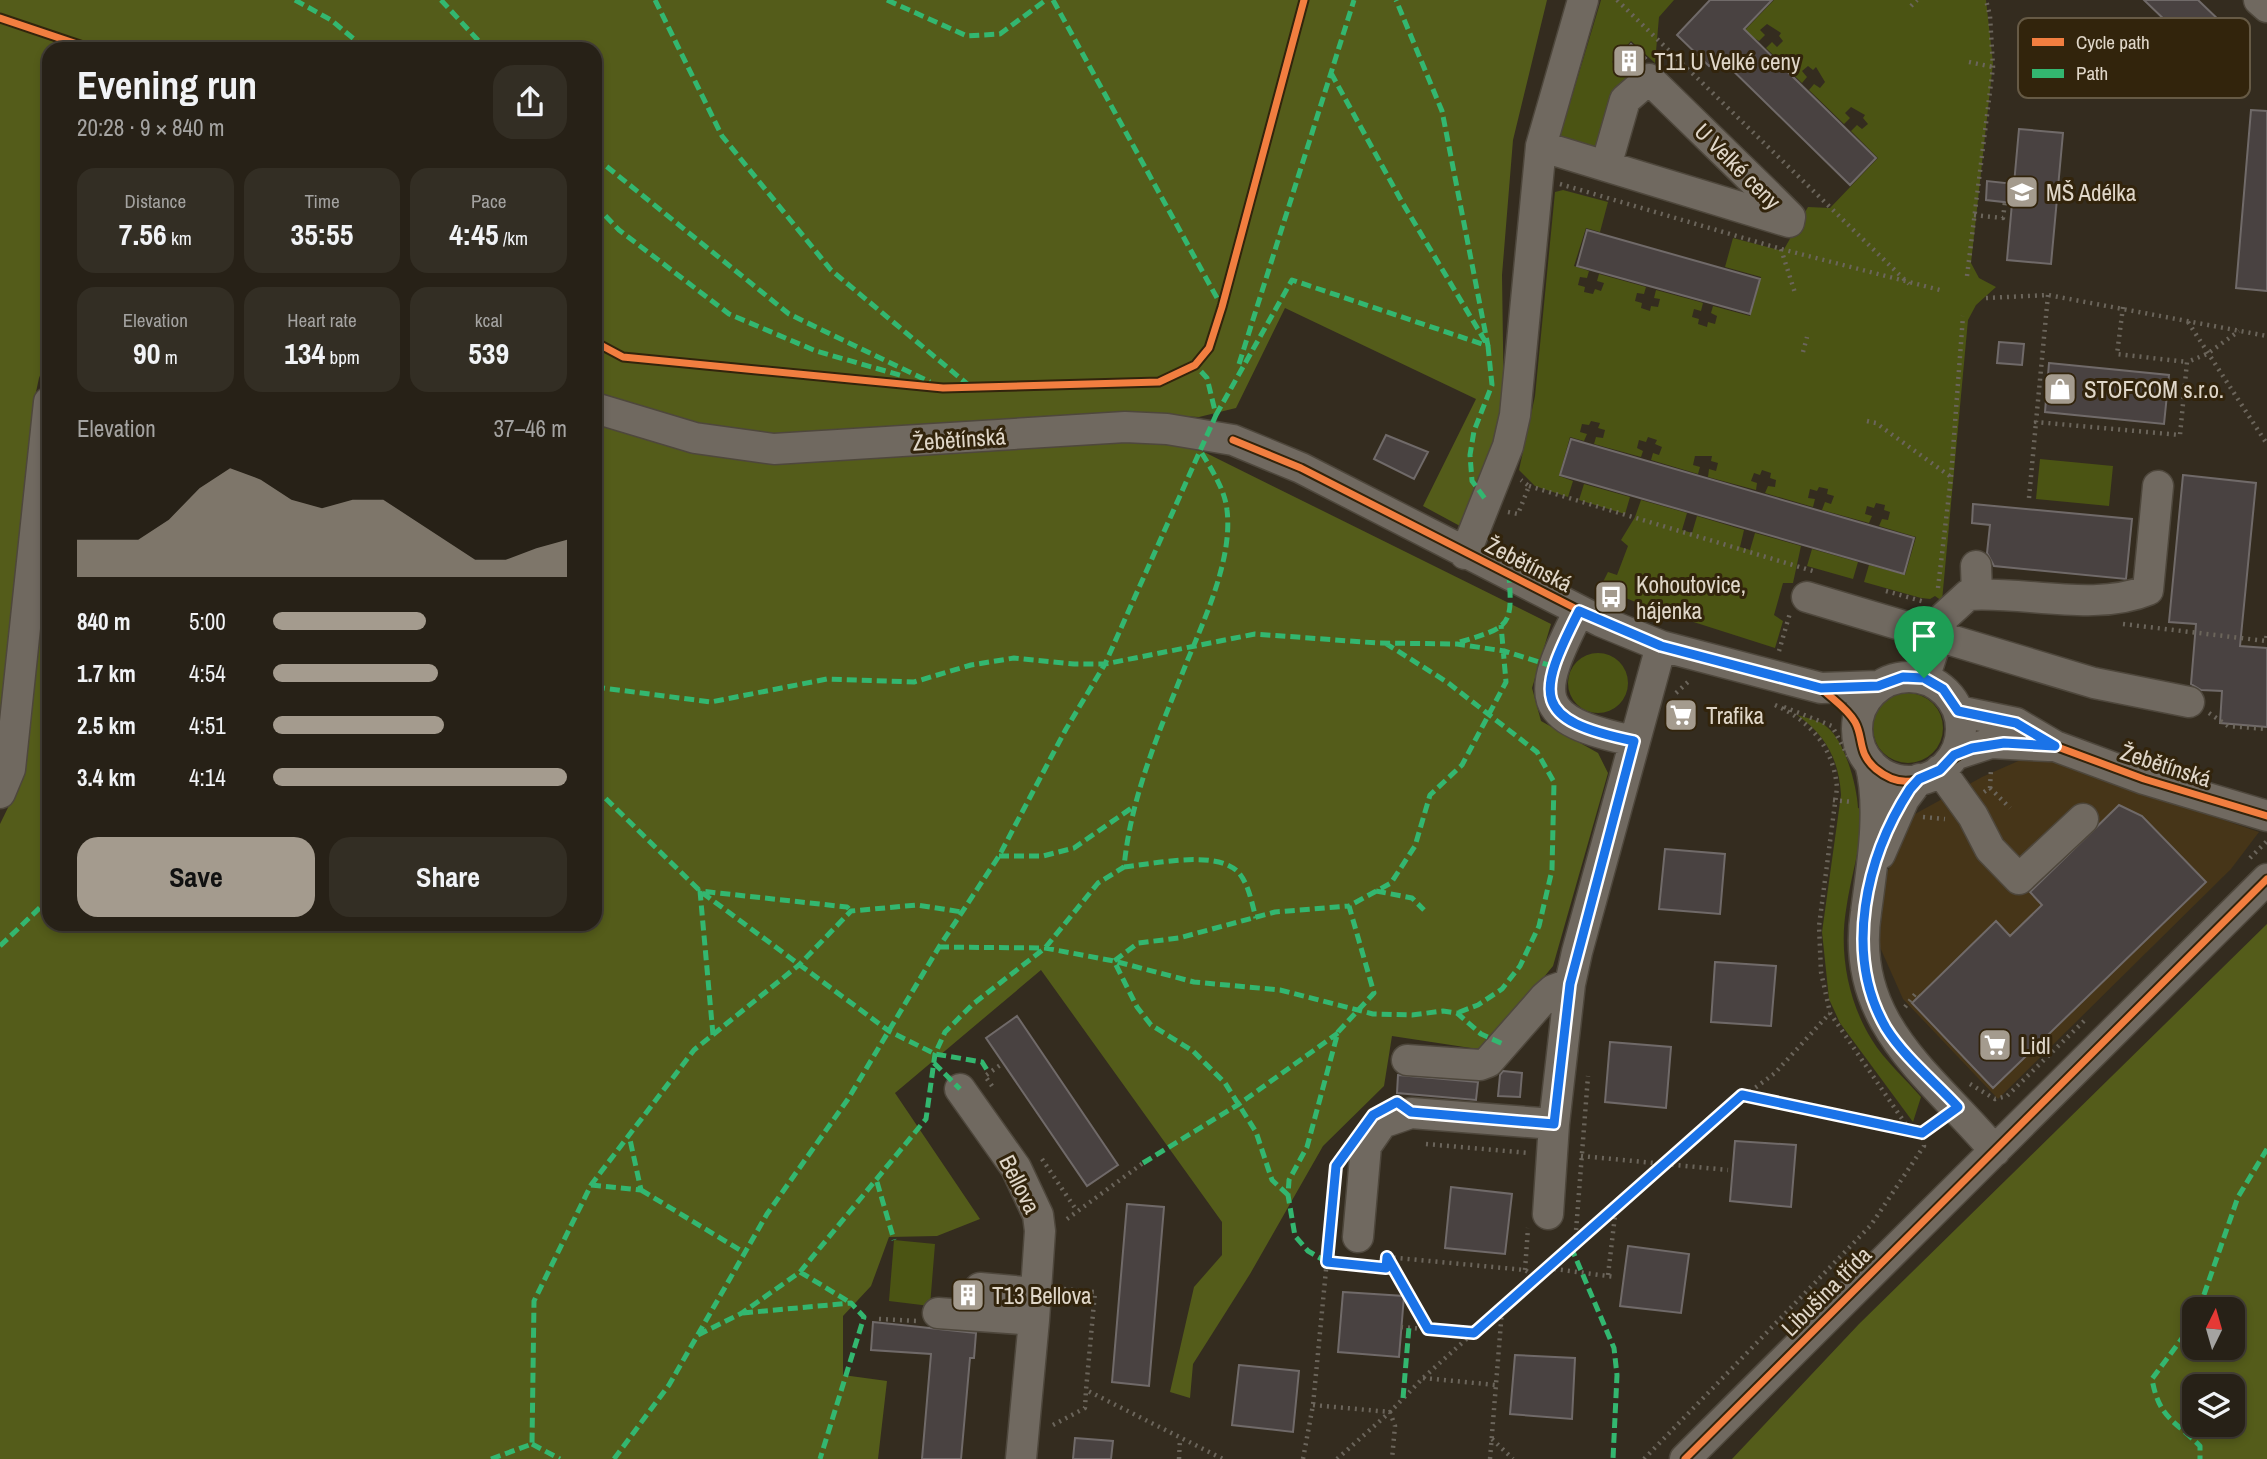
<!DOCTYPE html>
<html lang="en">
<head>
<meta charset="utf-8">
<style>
	:root { --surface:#272117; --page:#332e24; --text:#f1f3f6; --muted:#a4a3a1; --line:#433e36; --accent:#a49b8e }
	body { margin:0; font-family:"Archivo Narrow",sans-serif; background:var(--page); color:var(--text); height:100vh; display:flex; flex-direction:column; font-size:26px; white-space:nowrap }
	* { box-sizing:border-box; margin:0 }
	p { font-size:23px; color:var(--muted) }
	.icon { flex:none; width:38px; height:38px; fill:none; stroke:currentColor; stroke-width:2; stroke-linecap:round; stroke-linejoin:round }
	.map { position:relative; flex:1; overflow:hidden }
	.sheet { position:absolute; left:42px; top:42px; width:560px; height:889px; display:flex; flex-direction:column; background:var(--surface); border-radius:21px; box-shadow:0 4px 10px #0003,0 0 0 2px var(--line) }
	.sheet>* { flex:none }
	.needle { width:46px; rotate:5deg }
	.tools { position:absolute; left:2182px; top:1297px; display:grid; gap:14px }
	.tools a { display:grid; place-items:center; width:63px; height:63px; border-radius:14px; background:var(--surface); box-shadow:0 4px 10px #0003,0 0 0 2px var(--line); font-size:35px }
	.pin { position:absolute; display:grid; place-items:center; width:60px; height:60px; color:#fff; margin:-72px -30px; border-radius:50% 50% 50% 0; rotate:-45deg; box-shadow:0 0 7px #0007 }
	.pin .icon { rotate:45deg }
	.round { display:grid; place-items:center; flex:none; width:74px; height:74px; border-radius:21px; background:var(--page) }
	.overview { display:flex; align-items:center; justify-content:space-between; height:119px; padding:0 35px }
	h1 { font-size:38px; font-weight:700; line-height:52px }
	.figures { display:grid; grid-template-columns:repeat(3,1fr); gap:10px; height:119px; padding:7px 35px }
	.figures div { display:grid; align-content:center; border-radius:18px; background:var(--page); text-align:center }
	.figures b { font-size:30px; font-weight:700 }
	.figures small { font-size:19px; font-weight:400 }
	.figures p { font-size:19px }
	.chart { height:196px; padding:14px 35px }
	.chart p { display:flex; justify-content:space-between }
	.chart svg { width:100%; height:126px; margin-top:7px; fill:var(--accent); opacity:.7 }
	.cta { display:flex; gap:14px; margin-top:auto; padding:14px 35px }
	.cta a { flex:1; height:80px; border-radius:21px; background:var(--accent); color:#111; font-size:28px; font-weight:700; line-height:80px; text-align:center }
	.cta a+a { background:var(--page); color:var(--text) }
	ul { padding:0 35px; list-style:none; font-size:23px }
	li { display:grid; grid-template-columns:112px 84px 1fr; align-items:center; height:52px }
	li i { height:18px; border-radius:9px; background:var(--accent) }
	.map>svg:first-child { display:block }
</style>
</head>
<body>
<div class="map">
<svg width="2267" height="1459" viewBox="0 0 2267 1459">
	<rect width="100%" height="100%" fill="#342c1f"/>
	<!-- built -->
	<path fill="#463518" d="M2032,755L2259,832L2231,869L1998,1099L1903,999L1879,945L1886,875L1915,814L1982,777Z"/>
	<!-- green -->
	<path fill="#4b5413" d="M1601,0H1674L1659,17L1655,63L1631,41L1612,62L1636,84L1600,144L1591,149L1559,139Z
		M1774,0H1986L1993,63L1971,263L1979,278L1996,287L1976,305L1968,320L1942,601L1935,596L1930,599L1921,598L1864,582L1869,565L1905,575L1916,537L1879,526L1882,519L1888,520L1890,512L1884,510L1885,505L1876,503L1874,508L1867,506L1865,514L1872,516L1869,523L1822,510L1825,502L1831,504L1834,496L1827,494L1828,489L1819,487L1817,491L1810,489L1808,498L1815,499L1813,507L1765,493L1768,486L1775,487L1776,480L1770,478L1771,473L1762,470L1760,475L1754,473L1751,481L1757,483L1756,490L1708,477L1709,469L1716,471L1718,463L1711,461L1712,456H1695L1693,465L1700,467L1698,474L1651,460L1653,453L1659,455L1662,447L1655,444L1657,440L1648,437L1646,442L1639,440L1637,448L1643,451L1641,457L1594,444L1596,437L1603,438L1605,430L1598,428L1600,423L1591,421L1589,425L1582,424L1580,432L1587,434L1584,441L1570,437L1559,476L1573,481L1568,497L1535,486L1519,470L1535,396L1555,192L1563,190L1608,202L1600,232L1586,228L1574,266L1589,271L1587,278L1580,277L1578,285L1585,287L1584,292L1593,294L1595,289L1601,291L1604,283L1597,281L1599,274L1646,287L1644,294L1637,293L1635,301L1642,303L1641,308L1650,311L1651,306L1658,307L1660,299L1654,298L1656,290L1700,302L1703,303L1701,311L1694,309L1692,317L1699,319L1698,324L1707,327L1708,322L1715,324L1717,316L1711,313L1713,306L1750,316L1761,277L1725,267L1733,238L1783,251L1808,207L1830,208L1878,158L1851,131L1857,125L1862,129L1868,124L1863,118L1865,115L1851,107L1845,113L1850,118L1844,124L1809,90L1814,84L1820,88L1825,82L1816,67L1813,70L1808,66L1802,71L1807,77L1802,83L1766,48L1772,42L1777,47L1783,41L1779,36L1781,33L1767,24L1760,30L1765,35L1759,41L1744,31Z
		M2040,459L2113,466L2109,506L2036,499Z
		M1584,484L1630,497L1625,514L1579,500Z
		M1641,500L1687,513L1682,530L1692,533L1697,516L1744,530L1740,547L1750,550L1755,533L1801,546L1793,583H1783L1774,615L1783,621L1775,648L1656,610L1600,588L1608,572L1617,575L1628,546L1621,540L1635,517Z
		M1812,549L1858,562L1853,579L1807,566Z
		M1568 683a30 30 0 1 1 60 0a30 30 0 1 1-60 0Z
		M1873 728a35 35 0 1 1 70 0a35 35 0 1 1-70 0Z
		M1797,715C1807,718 1819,720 1827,727C1845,741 1857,786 1858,808L1865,810C1861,844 1851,876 1846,910C1839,953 1848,1002 1872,1040C1884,1060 1905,1078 1921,1097L1913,1122L1840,1023L1829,999L1822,932L1841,795C1839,760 1826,735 1797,715Z
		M894,1240L935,1244L930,1306L889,1301Z"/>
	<!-- forest -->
	<path fill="#545c1a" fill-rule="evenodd" d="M0,0H1547L1513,140L1502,275L1504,413L1490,465L1460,526L1423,506L1476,399L1285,308L1236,408L1199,417L1125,413L775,435L699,424L595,392V49H49V354L39,378L33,406L0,726Z
		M595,423L692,453L774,464L1125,442L1190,445L1551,624L1532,688L1541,721L1598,753L1608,773L1553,966L1484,1050L1392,1036L1384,1086L1323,1146L1250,1274L1193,1364L1190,1398L1170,1392L1194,1287L1222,1255V1222L1041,970L895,1093L980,1219L937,1236L889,1237L871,1286L843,1316V1375L887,1381L878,1459H0V824L25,773L49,540V924H595Z
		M2267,924V1459H1732L1859,1324ZM2233,1309V1348H2194V1309ZM2233,1386V1424H2194V1386Z"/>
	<!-- building -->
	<path fill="#494241" stroke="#706a69" stroke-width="2" d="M1710,0H1772L1744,29L1876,158L1850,185L1718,56L1709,66L1677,35Z
		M2144,0H2198L2247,47L2221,74Z
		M1631,44L1646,58L1628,74L1614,62Z
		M2251,110L2267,111V291L2236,288Z
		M2019,129L2063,133L2051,264L2007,260L2012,203L1986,200L1987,181L2014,184Z
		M1587,230L1760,279L1750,314L1577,266Z
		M1999,342L2024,344L2022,365L1997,363Z
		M2049,363L2169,375L2164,424L2045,412Z
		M1386,435L1428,452L1414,479L1374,459Z
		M1571,439L1914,538L1904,574L1560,475Z
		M2183,475L2256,483L2240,646L2267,648V727L2220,723L2222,691L2201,690L2191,684L2196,624L2169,622Z
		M1973,504L2132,519L2126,579L1994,566L1987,553L1990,525L1972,523Z
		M2119,805L2142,816L2206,882L1993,1088L1912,1003L1996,921L2010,936L2042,905L2030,892Z
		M1665,849L1725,854L1720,914L1659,909Z
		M1715,962L1776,966L1771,1026L1711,1022Z
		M1017,1016L1118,1165L1087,1186L986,1038Z
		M1610,1042L1671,1047L1666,1108L1605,1102Z
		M1503,1071L1522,1073L1520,1097L1498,1096L1500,1075Z
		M1398,1075L1478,1082L1476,1100L1397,1093Z
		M1735,1141L1796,1145L1791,1207L1730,1201Z
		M1451,1187L1512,1194L1505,1254L1445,1248Z
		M1127,1204L1164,1207L1149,1386L1112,1382Z
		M1628,1246L1689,1254L1681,1313L1620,1306Z
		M1343,1292L1404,1296L1399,1357L1338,1352Z
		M873,1322L976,1333L974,1358H970L961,1459H922L931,1354L871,1350Z
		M1515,1355L1575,1358L1572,1419L1510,1414Z
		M1239,1365L1299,1371L1293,1432L1232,1425Z
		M1075,1438L1113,1441L1111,1459H1073Z"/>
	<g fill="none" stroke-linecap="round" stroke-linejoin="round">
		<defs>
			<path id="minor" d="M2259,0L2267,7
				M1541,146L1553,150L1789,222L1790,217L1773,200L1649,79L1625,100L1606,166
				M595,408L695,438L774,449L1125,427L1167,429L1233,440L1301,468L1600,621L1661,646L1821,688L1878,686
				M1465,554L1508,446L1515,415L1541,146L1583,0
				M1976,566L1977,594
				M1807,597L2094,683L2189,702
				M1579,611C1536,696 1531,720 1634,741
				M1857 729a52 52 0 1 1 104 0a52 52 0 1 1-104 0Z
				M1924,679L1944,617L1968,595C2024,591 2096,612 2148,590L2158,486
				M1958,711L2016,723L2055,746L2144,779L2267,816
				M1954,755L1991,743L2049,746
				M1870,763C1882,807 1872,866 1866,912C1849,1023 1931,1075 1995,1151
				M1940,770L1973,816L1990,849L2019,879L2083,819
				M0,793L10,769L49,402
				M1880,854L1904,799L1919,779
				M1407,1060L1480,1065L1488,1062L1545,997L1553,990L1570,984
				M960,1089L1016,1168L1038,1215L1040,1231L1034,1320L1021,1459
				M1548,1214L1554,1124
				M1358,1237L1366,1146L1382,1123L1411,1113L1554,1124L1570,984L1577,952L1661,646
				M980,1288L1036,1293
				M938,1313L1034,1320
				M1685,1459L2267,879"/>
		</defs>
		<!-- minor casing -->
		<use href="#minor" stroke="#4e473c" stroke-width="33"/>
		<!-- path -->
		<path stroke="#6b655b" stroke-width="4.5" stroke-dasharray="2 5" stroke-linecap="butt" d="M1617,0L1909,284
			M1911,6L1917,0
			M1969,62L1993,67
			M1560,184L1781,249L1944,291
			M1974,215L2003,218L2005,202
			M1781,249L1795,293
			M1967,276L1993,67L1990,16L1986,0
			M2048,295L2036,422L2180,435L2187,362L2207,354L2239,331
			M1986,298L2048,295L2267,336
			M2123,307L2117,354L2187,362
			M2188,322L2267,444
			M1803,352L1807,337
			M1867,421L1876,423L1951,477
			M1529,486L1813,571
			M2029,498L2036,422
			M1508,512L1518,514L1529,486L1521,480
			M1938,588L1951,477L1963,316
			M1886,591L1925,602
			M2123,624L2266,641L2267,631
			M1779,651L1790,613
			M1676,693L1689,681
			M1775,705C1811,721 1834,749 1837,788L1819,926L1821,972L1830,1013L1911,1132
			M1784,707L1832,726L1848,756
			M2209,713L2228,726L2267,729
			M1990,788L2010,808
			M1984,792L1990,788L1991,769
			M1833,800L1853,802
			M1923,817L1945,819
			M2250,858L2267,841
			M1905,1007L1916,993L1919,996
			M1970,1084L1995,1099L2007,1096L2084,1021
			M992,1086L985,1076L1003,1063
			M1742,1095L1922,1133
			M1426,1144L1529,1153
			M1581,1156L1728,1170
			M1042,1159L1077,1211
			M1067,1219L1143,1163
			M1575,1244L1588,1076
			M1387,1258L1428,1329
			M1327,1262L1386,1268L1387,1257L1525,1270L1536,1277
			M1547,1268L1615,1277
			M1525,1270L1528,1228
			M1608,1275L1616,1207
			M1064,1289L1095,1292L1086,1390L1223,1459
			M879,1319L917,1321
			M1401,1327L1473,1333
			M1423,1378L1496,1385
			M1313,1405L1390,1412L1395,1426L1392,1459
			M1053,1425L1085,1408L1086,1390
			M1492,1439L1513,1459
			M1179,1459L1180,1439
			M1303,1459L1313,1405L1336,1166L1339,1162
			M1337,1459L1390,1412L1423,1378L1700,1129L1775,1073L1830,1013
			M1490,1459L1502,1310
			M1644,1459L1871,1225L1924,1146L1922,1133L1937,1123"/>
		<!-- minor -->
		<use href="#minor" stroke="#706960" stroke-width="30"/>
		<!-- quiet -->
		<path stroke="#33b770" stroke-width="5" stroke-dasharray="10 5" stroke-linecap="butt" d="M295,0L331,20L366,49
			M441,0L486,49
			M655,0L722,136L831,270L972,388
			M887,0L967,36L1000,34L1046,0
			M1053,0L1222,307
			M1331,73L1402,202L1488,346L1492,385L1474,431L1470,455L1472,481L1486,500
			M595,157L789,314L930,382
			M595,205L619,230L729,314L816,351L903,376
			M1239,364L1354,0
			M1216,415L1292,280L1488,346L1442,111L1396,0
			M1460,642C1509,627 1513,627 1509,576
			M1385,643L1447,682L1537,752L1554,782L1552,870L1539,926L1520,966L1502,989L1478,1005L1457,1013
			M595,687L711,702L827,679L914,682L971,665L1014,658L1074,664H1105L1255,634L1377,643L1457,644L1504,651L1552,666
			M595,788L700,891L889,1031L935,1054L982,1062L989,1073
			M999,856H1043L1074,848L1133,807
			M1124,867C1153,864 1218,849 1239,873C1249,885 1252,904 1256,918
			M1376,891L1412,898L1424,910
			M0,946L49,899
			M939,947L1045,948L1114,961L1194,982L1280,990L1373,1014L1412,1015L1443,1011L1457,1013L1481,1034L1503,1044
			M713,1035L700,891L847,907L851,911
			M934,1063L960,1089
			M1143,1163L1239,1104L1338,1033
			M877,1182L894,1240
			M591,1185L641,1190L629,1135
			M641,1190L745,1253
			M1288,1195L1272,1180L1256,1132L1225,1083L1193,1051L1151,1025L1137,1007L1114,961L1138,943L1179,938L1275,912L1349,906
			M1571,1247L1614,1348L1617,1375L1613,1459
			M1327,1262L1308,1251L1295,1236L1288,1195L1289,1180L1307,1147L1338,1032L1374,993L1349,906L1391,883L1415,846L1430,795L1462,765L1506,682L1501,625
			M800,1272L851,1303
			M2199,1309L2238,1197L2267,1149
			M743,1313L851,1303L864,1317L820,1459
			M2194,1322L2152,1379C2159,1418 2174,1420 2200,1446V1459
			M698,1335L742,1313L800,1272L926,1119L935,1054L945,1032L973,1004L1045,948L1098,883L1124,867C1131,795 1160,730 1186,664C1204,620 1233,559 1227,510C1225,490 1212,470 1201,452
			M1403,1398L1409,1327
			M532,1444L560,1459
			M491,1459L532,1444L534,1301L591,1185L694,1050L799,965L851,911L917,905L962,912
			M614,1459L669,1385L767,1214L848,1099L939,947L999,856L1066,729L1105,664L1216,415L1207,378L1195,365"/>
		<defs>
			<path id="cycleway" d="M0,18L92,49
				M595,342L623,357L943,388L1159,382L1195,365L1209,348L1222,307L1304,0
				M1233,440L1301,468L1600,621L1661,646L1821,688L1878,686L1903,677L1924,679L1943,689L1958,711L1965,714L2016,723L2055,746L2144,779L2267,816
				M1821,688C1832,699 1847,708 1855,722C1864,738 1857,753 1876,769C1918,804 1945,754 1981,745C2004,740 2028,743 2051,746
				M1685,1459L2267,879"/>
		</defs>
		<!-- cycleway casing -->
		<use href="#cycleway" stroke="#32240c" stroke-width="11"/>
		<!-- cycleway -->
		<use href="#cycleway" stroke="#f27e40" stroke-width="7"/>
	</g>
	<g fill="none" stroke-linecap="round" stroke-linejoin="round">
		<defs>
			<path id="route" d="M1579,611L1661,646L1821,688L1878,686L1903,677L1924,678L1943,689L1958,711L2016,723L2055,746L2004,743L1972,748L1954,755L1940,770L1919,779L1910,789C1866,857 1843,954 1886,1028C1904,1057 1935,1082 1958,1107L1922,1133L1742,1095L1474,1333L1428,1329L1387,1257L1386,1268L1327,1262L1336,1166L1373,1115L1397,1102L1411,1112L1554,1124L1570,984L1634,741C1531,720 1536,696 1579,611Z"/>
		</defs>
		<!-- route casing -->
		<use href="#route" stroke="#fff" stroke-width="14"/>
		<!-- route -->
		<use href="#route" stroke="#1a73e8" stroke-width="9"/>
	</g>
	<!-- icons -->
	<defs>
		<symbol id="building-square" viewBox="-11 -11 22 22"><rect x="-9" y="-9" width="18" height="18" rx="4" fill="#a49b8e" stroke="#32240c"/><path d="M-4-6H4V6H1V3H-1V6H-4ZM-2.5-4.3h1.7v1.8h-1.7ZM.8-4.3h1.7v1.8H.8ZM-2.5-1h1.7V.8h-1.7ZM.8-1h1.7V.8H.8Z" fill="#fff"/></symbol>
		<symbol id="school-square" viewBox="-11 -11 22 22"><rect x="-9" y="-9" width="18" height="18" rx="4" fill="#a49b8e" stroke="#32240c"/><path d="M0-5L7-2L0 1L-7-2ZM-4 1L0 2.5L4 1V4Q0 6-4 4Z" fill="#fff"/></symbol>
		<symbol id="shop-square" viewBox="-11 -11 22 22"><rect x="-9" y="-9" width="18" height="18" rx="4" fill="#a49b8e" stroke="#32240c"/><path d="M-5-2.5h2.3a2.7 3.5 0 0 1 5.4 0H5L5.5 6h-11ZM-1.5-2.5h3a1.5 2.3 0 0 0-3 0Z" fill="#fff"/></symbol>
		<symbol id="bus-square" viewBox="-11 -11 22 22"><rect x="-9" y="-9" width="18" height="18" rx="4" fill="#a49b8e" stroke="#32240c"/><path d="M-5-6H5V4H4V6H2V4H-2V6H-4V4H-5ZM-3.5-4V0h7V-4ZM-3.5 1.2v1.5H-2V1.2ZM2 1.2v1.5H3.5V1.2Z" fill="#fff"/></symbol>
		<symbol id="supermarket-square" viewBox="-11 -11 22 22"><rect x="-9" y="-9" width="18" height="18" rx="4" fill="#a49b8e" stroke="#32240c"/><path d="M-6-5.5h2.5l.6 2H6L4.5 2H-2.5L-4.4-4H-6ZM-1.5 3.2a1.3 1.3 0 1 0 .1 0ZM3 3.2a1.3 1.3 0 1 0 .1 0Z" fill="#fff"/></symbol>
	</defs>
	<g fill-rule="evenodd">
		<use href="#building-square" x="1610" y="42" width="38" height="38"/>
		<use href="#school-square" x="2003" y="173" width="38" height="38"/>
		<use href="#shop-square" x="2041" y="370" width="38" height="38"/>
		<use href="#bus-square" x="1592" y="578" width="38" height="38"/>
		<use href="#supermarket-square" x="1662" y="696" width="38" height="38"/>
		<use href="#supermarket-square" x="1976" y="1026" width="38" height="38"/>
		<use href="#building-square" x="949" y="1276" width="38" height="38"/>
	</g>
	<g text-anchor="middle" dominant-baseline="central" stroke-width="6" stroke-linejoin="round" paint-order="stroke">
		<!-- poi labels -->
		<g font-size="23" fill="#e0d7c9" stroke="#32240c" text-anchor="start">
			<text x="1654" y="61">T11 U Velké ceny</text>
			<text x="2046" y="192">MŠ Adélka</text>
			<text x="2084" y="389">STOFCOM s.r.o.</text>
			<text x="1636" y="584">Kohoutovice,<tspan x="1636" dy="26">hájenka</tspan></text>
			<text x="1706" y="715">Trafika</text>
			<text x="2020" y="1045">Lidl</text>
			<text x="992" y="1295">T13 Bellova</text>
		</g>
		<!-- street labels -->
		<g font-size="23" fill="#e0d7c9" stroke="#32240c">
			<text transform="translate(1738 166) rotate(45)">U Velké ceny</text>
			<text transform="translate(959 439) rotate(-4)">Žebětínská</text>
			<text transform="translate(1529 564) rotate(27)">Žebětínská</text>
			<text transform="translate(2166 765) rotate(18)">Žebětínská</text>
			<text transform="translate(1020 1184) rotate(63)">Bellova</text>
			<text transform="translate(1826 1291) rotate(-45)">Libušina třída</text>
		</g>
	</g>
	<!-- legend -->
	<rect x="2018" y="18" width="232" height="80" rx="10" fill="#32240c" stroke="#665a45" stroke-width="2"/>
	<rect x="2032" y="38" width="32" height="8" fill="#f27e40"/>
	<rect x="2032" y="69" width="32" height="9" fill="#33b770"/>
	<g font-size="19" fill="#e0d7c9">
		<text x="2076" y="49">Cycle path</text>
		<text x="2076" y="80">Path</text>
	</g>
</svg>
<div class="tools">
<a><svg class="needle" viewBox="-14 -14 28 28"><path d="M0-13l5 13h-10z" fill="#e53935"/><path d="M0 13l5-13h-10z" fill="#a4a3a1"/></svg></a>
<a><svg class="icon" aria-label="layers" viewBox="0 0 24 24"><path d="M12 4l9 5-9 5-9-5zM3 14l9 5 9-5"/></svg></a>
</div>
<div class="pin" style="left:1924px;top:678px;background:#1e9e55"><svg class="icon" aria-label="arrive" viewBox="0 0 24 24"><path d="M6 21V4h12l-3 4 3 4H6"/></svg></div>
<section class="sheet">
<div class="overview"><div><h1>Evening run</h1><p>20:28 · 9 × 840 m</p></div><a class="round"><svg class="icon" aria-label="share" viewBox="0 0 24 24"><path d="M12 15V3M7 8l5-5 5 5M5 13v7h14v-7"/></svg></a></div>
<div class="figures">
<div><p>Distance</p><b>7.56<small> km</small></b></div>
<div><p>Time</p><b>35:55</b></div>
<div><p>Pace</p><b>4:45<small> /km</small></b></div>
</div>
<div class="figures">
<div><p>Elevation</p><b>90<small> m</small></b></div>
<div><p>Heart rate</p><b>134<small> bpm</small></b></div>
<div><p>kcal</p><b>539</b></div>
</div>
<div class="chart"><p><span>Elevation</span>37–46 m</p>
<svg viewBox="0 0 160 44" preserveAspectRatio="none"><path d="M0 44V31L10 31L20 31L30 24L40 13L50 6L60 10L70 17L80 20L90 17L100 17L110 24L120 31L130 38L140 38L150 34L160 31V44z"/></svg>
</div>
<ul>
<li><b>840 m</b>5:00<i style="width:52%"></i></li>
<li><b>1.7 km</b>4:54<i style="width:56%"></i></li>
<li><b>2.5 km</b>4:51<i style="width:58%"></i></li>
<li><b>3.4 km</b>4:14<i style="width:100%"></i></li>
</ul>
<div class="cta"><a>Save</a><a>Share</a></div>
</section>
</div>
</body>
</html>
